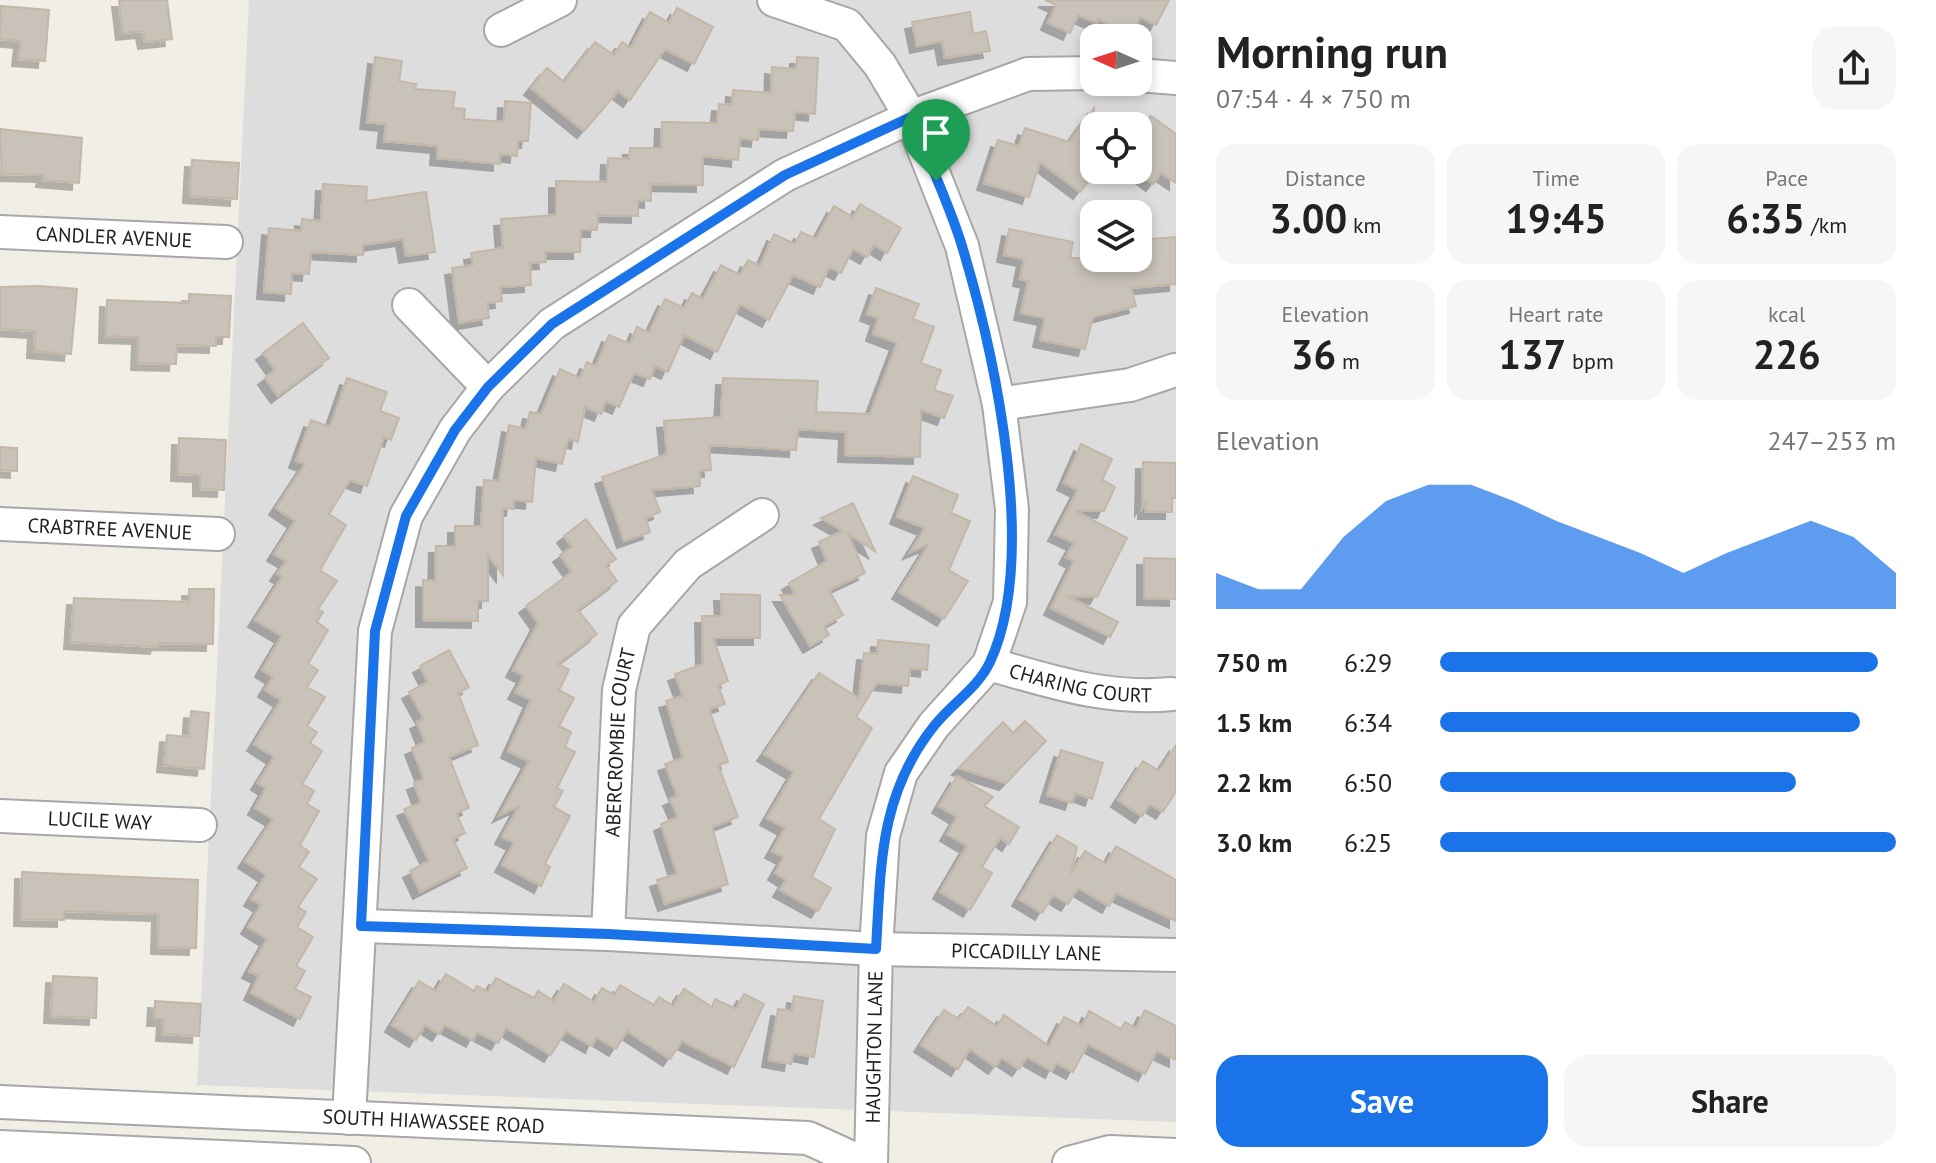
<!DOCTYPE html>
<html lang="en">
<head>
<meta charset="utf-8">
<style>
	:root { --surface:#fff; --page:#f6f6f6; --text:#222; --muted:#767676; --accent:#1a73e8 }
	body { margin:0; font-family:"PT Sans",sans-serif; background:var(--page); color:var(--text); height:100vh; display:flex; flex-direction:column; font-size:30px; white-space:nowrap }
	* { box-sizing:border-box; margin:0 }
	p { font-size:26px; color:var(--muted) }
	.icon { flex:none; width:44px; height:44px; fill:none; stroke:currentColor; stroke-width:2; stroke-linecap:round; stroke-linejoin:round }
	.map { position:relative; flex:1; overflow:hidden }
	.panel { display:flex; flex-direction:column; background:var(--surface); width:760px }
	.panel>* { flex:none }
	.needle { width:52px; rotate:273deg }
	.controls { position:absolute; left:1080px; top:24px; display:grid; gap:16px }
	.controls a { display:grid; place-items:center; width:72px; height:72px; border-radius:16px; background:var(--surface); box-shadow:0 4px 12px #0003; font-size:40px }
	.pin { position:absolute; display:grid; place-items:center; width:68px; height:68px; color:#fff; margin:-82px -34px; border-radius:50% 50% 50% 0; rotate:-45deg; box-shadow:0 0 8px #0007 }
	.pin .icon { rotate:45deg }
	.round { display:grid; place-items:center; flex:none; width:84px; height:84px; border-radius:24px; background:var(--page) }
	.summary { display:flex; align-items:center; justify-content:space-between; height:136px; padding:0 40px }
	h1 { font-size:44px; font-weight:600; line-height:60px }
	.stats { display:grid; grid-template-columns:repeat(3,1fr); gap:12px; height:136px; padding:8px 40px }
	.stats div { display:grid; align-content:center; border-radius:20px; background:var(--page); text-align:center }
	.stats b { font-size:40px; font-weight:600 }
	.stats small { font-size:22px; font-weight:400 }
	.stats p { font-size:22px }
	.chart { height:224px; padding:16px 40px }
	.chart p { display:flex; justify-content:space-between }
	.chart svg { width:100%; height:144px; margin-top:8px; fill:var(--accent); opacity:.7 }
	.action { display:flex; gap:16px; margin-top:auto; padding:16px 40px }
	.action a { flex:1; height:92px; border-radius:24px; background:var(--accent); color:#fff; font-size:32px; font-weight:600; line-height:92px; text-align:center }
	.action a+a { background:var(--page); color:var(--text) }
	ul { padding:0 40px; list-style:none; font-size:26px }
	li { display:grid; grid-template-columns:128px 96px 1fr; align-items:center; height:60px }
	li i { height:20px; border-radius:10px; background:var(--accent) }
	main { display:flex; flex:1; min-height:0 }
	.map>svg:first-child { display:block }
</style>
</head>
<body>
<main>
<div class="map">
<svg width="1176" height="1163" viewBox="0 0 1176 1163">
	<defs>
		<filter id="shadow"><feDropShadow dx="-7" dy="7" stdDeviation="0" flood-color="#0004"/></filter>
	</defs>
	<rect width="100%" height="100%" fill="#f1eee5"/>
	<!-- residential -->
	<path fill="#dedddd" fill-rule="evenodd" d="M249,0H1176V1122L197,1085ZM1094,38H1138V82H1094ZM1094,126H1138V170H1094ZM1094,214H1138V258H1094Z"/>
	<!-- building -->
	<path fill="#c9c2b8" stroke="#c3b7a7" stroke-width="2" filter="url(#shadow)" d="M119,0H167L172,39L145,42L143,31L123,33Z
		M1045,0H1169L1156,25L1140,17L1131,36L1098,19L1097,23L1078,15L1070,33L1048,23L1056,5Z
		M1,6L49,10L45,61L19,59L21,41L0,39Z
		M677,8L713,27L694,64L665,49L630,100L618,91L584,131L531,88L547,68L564,82L595,42L614,55L622,42L631,48L650,12L669,23Z
		M970,12L973,34L986,31L990,51L945,58L942,41L917,46L912,22Z
		M375,57L402,61L399,81L416,84L415,89L455,92L453,108L465,109L464,119L504,122L505,101L531,103L528,141H518L517,156L500,154V164L437,158L438,146L384,141L386,124L367,122Z
		M797,57L818,58L815,114L795,112L793,131L759,129L758,140L740,138L738,160L703,156V185L651,184V201L638,200V216L598,215L597,230H581L580,252H545L546,262L530,263L531,285L500,287L502,301L487,303L489,318L459,323L452,268L473,265L471,253L503,248L501,219L556,215V181L607,182L608,158L629,159L630,148H661L662,122L717,123L719,104L732,105L733,90L771,93L772,67L796,69Z
		M1094,108V174L1080,192L1040,162L1029,197L984,183L998,140L1019,146L1025,128L1069,142Z
		M1151,116L1176,134V183L1161,173L1153,184L1138,173V133Z
		M0,129L82,138L79,183L43,180L44,175L2,174Z
		M192,160L239,163L237,199L190,196Z
		M323,184L367,187L366,201L426,192L435,252L406,256L403,239L363,245V255L311,252L309,274L292,273L291,294L264,292L269,228L301,231L302,219L321,221Z
		M860,204L901,228L887,253L874,245L867,257L853,249L841,273L829,267L820,287L793,275L769,320L740,304L717,352L684,335L668,372L655,366L650,379L634,373L619,407L606,401L601,414L585,407L578,442L568,439L562,464L536,458L532,502L514,500L513,509L503,508V575L488,555V601H478V621L423,620V580L435,581L436,546H455V526H481L484,480L499,481L509,425L526,429L530,412L541,414L560,369L580,378L587,362L596,366L609,335L630,344L637,327L649,333L665,299L684,308L692,293L703,299L721,265L740,275L748,260L760,266L774,234L795,244L801,232L816,239L834,206L853,217Z
		M1009,229L1073,242L1070,258H1138V240L1176,237V284L1131,288L1136,306L1093,317L1085,349L1040,340L1045,318L1021,313L1028,281L1020,279L1024,259L1004,255Z
		M39,286L77,289L71,354L34,351L35,331L0,329V287Z
		M876,288L919,304L913,319L934,327L921,363L941,370L934,390L953,396L944,418L921,410L920,457L845,455L846,432L798,429L796,450L709,445L711,470L699,471L700,486L652,490L660,512L646,518L650,532L624,541L602,477L667,454L664,421L721,417L723,378L818,381L816,412L870,414L897,343L873,334L878,318L867,314Z
		M189,294L231,296L229,337H216V346L177,345L176,364L138,363L139,337L106,336L107,300L189,303Z
		M303,323L329,358L278,396L265,378L275,370L263,353Z
		M347,378L387,392L380,411L399,418L391,440L384,437L367,486L350,480L329,514L346,525L320,570L337,581L318,609L323,612L317,622L328,630L308,664L318,670L307,687L325,697L307,726L317,732L310,743L322,751L302,784L314,791L307,804L319,811L300,845L309,852L299,867L317,879L298,907L306,912L297,927L313,937L296,966L305,971L295,989L311,997L300,1019L251,993L259,976L249,971L267,939L248,927L261,905L251,899L266,875L245,861L273,819L255,808L266,788L258,783L274,757L254,744L281,700L265,690L273,677L262,670L282,636L255,620L282,577L277,574L286,561L274,554L295,521L276,508L305,464L296,461L311,420L330,427Z
		M179,438L226,440L224,490L200,489V475L178,474Z
		M1081,444L1112,459L1102,480L1115,487L1104,511H1075L1127,538L1097,597L1067,596L1118,622L1110,637L1051,608L1074,561L1066,557L1074,543L1055,534L1078,490L1064,483Z
		M0,447L17,448V471L0,470Z
		M1143,462L1176,463V498H1172V512H1145V503L1142,508Z
		M913,476L958,495L951,513L970,521L949,570L968,581L944,619L899,592L929,544L910,552L925,528L897,517Z
		M853,503L875,551L848,534L865,573L829,590L843,615L824,626L829,635L810,646L780,595H795L789,583L827,561L819,542L843,531L821,518Z
		M586,519L616,559L606,566L617,581L578,610L597,634L558,664L569,670L559,690L574,698L559,726L571,732L565,747L575,752L557,788L563,791L554,807L570,816L545,864L550,867L541,886L502,865L514,843L502,837L519,806L500,815L529,761L508,751L531,700L515,692L524,676L513,670L538,623L526,606L572,572L560,555L572,547L564,536Z
		M1144,558L1176,559V599L1144,598Z
		M189,589H214L213,644L158,643L157,647L71,642L74,598L189,602Z
		M721,594L760,595V638H713L728,681L718,685L725,704L709,709L728,762L718,765L738,817L712,827L728,884L665,904L657,880L677,874L661,824L678,817L670,799L677,796L665,764L683,758L666,701L683,696L675,674L703,664L702,616H722Z
		M878,640L929,645L927,670L910,668L908,686L877,683L856,717L872,728L819,819L835,829L812,877L831,888L818,911L780,890L786,880L775,873L784,857L772,851L785,828L767,818L794,772L764,754L819,673L859,698L864,653L877,654Z
		M449,650L469,687L458,693L478,745L449,757L469,808L456,813L465,833L453,839L467,868L420,892L410,871L429,861L404,809L421,803L414,783L424,779L412,748L425,742L417,722L424,719L409,692L428,682L420,666Z
		M191,711L209,713L204,769L164,765L167,735L189,737Z
		M1025,721L1046,741L1006,783L959,768L1003,722L1013,733Z
		M1176,745V791L1163,812L1150,804L1142,816L1118,800L1143,761L1159,771Z
		M1061,750L1103,763L1092,799L1075,793L1072,803L1047,795Z
		M957,776L993,797L984,806L1019,827L1009,844L1000,838L982,867L992,873L970,910L940,892L967,846L947,834L957,817L939,806Z
		M1057,835L1077,847L1071,874L1085,851L1106,864L1116,846L1176,880V921L1116,893L1109,906L1078,888L1068,904L1053,895L1042,913L1019,899Z
		M22,872L198,880L196,948L158,947L159,914L64,911V920L21,919Z
		M446,974L474,991L477,986L488,992L496,978L534,998L538,991L554,1001L564,984L594,1002L602,988L614,995L620,985L654,1005L659,997L673,1006L684,989L712,1007L715,999L736,1009L744,994L764,1004L734,1067L682,1041L670,1059L627,1031L616,1049L596,1037L592,1046L566,1031L551,1055L506,1028L498,1043L477,1032L473,1040L445,1025L439,1034L425,1025L416,1040L392,1025L419,981L436,991Z
		M53,976L97,978L96,1018L51,1016Z
		M794,996L823,1001L814,1057L793,1053L791,1064L769,1060L778,1009L792,1011Z
		M155,1001L201,1004L199,1036L163,1034L164,1019H154Z
		M968,1007L997,1026L1004,1015L1049,1046L1064,1017L1082,1026L1089,1011L1121,1029L1125,1022L1136,1028L1145,1010L1176,1026V1060L1157,1051L1145,1074L1088,1044L1073,1072L1056,1063L1052,1071L1027,1057L1019,1069L1002,1058L995,1067L970,1049L958,1069L921,1045L944,1010L959,1019Z"/>
	<g fill="none" stroke-linecap="round" stroke-linejoin="round">
		<defs>
			<g id="minor">
				<path d="M774,0L847,25L880,65L911,117L962,246L999,404L1012,509L1010,602L989,664L934,725L901,773L883,836L876,949L871,1163"/>
				<path d="M501,30L560,0"/>
				<path d="M1138,75L1176,78"/>
				<path id="s1" d="M0,232L226,242"/>
				<path d="M409,305L488,387"/>
				<path d="M999,404L1130,385L1175,370"/>
				<path id="s2" d="M0,524L218,534"/>
				<path id="s3" d="M989,664C1053,682 1105,700 1172,694"/>
				<path id="s4" d="M0,816L200,825"/>
				<path id="s5" d="M361,926L608,934L876,949L1176,955"/>
				<path id="s6" d="M608,934L619,690L634,626L688,564L762,515"/>
				<path id="s7" d="M0,1102L808,1138L863,1163"/>
				<path d="M349,1118L375,631L406,516L455,430L488,387L552,324L785,175L911,117L1028,74L1094,73"/>
				<path d="M0,1147L354,1163"/>
				<path d="M1069,1163L1110,1152L1176,1155"/>
			</g>
		</defs>
		<!-- minor casing -->
		<use href="#minor" stroke="#a7a7a7" stroke-width="36"/>
		<!-- minor -->
		<use href="#minor" stroke="#fff" stroke-width="32"/>
	</g>
	<g fill="none" stroke-linecap="round" stroke-linejoin="round">
		<defs>
			<path id="route" d="M911,117C928,160 949,203 962,246C995,355 1039,557 990,662C978,688 951,704 934,726C879,795 881,866 876,949L608,934L361,926L375,631L406,516L455,430L488,387L552,324L785,175Z"/>
		</defs>
		<!-- route casing -->
		<use href="#route" stroke="#fff" stroke-width="16"/>
		<!-- route -->
		<use href="#route" stroke="#1a73e8" stroke-width="10"/>
	</g>
	<g text-anchor="middle" dominant-baseline="central" stroke-width="7" stroke-linejoin="round" paint-order="stroke">
		<!-- street labels -->
		<g font-size="20" fill="#202020" stroke="#fff">
			<text stroke="none"><textPath href="#s1" startOffset="114">CANDLER AVENUE</textPath></text>
			<text stroke="none"><textPath href="#s2" startOffset="110">CRABTREE AVENUE</textPath></text>
			<text stroke="none"><textPath href="#s3" startOffset="94">CHARING COURT</textPath></text>
			<text stroke="none"><textPath href="#s6" startOffset="192">ABERCROMBIE COURT</textPath></text>
			<text stroke="none"><textPath href="#s4" startOffset="100">LUCILE WAY</textPath></text>
			<text stroke="none"><textPath href="#s5" startOffset="666">PICCADILLY LANE</textPath></text>
			<text transform="translate(874 1047) rotate(-89)">HAUGHTON LANE</text>
			<text stroke="none"><textPath href="#s7" startOffset="434">SOUTH HIAWASSEE ROAD</textPath></text>
		</g>
	</g>
</svg>
<div class="controls">
<a><svg class="needle" viewBox="-14 -14 28 28"><path d="M0-13l5 13h-10z" fill="#e53935"/><path d="M0 13l5-13h-10z" fill="#767676"/></svg></a>
<a><svg class="icon" aria-label="locate" viewBox="0 0 24 24"><circle cx="12" cy="12" r="6"/><path d="M12 2v4M12 18v4M2 12h4M18 12h4"/></svg></a>
<a><svg class="icon" aria-label="layers" viewBox="0 0 24 24"><path d="M12 4l9 5-9 5-9-5zM3 14l9 5 9-5"/></svg></a>
</div>
<div class="pin" style="left:936px;top:181px;background:#1e9e55"><svg class="icon" aria-label="arrive" viewBox="0 0 24 24"><path d="M6 21V4h12l-3 4 3 4H6"/></svg></div>
</div>
<section class="panel">
<div class="summary"><div><h1>Morning run</h1><p>07:54 · 4 × 750 m</p></div><a class="round"><svg class="icon" aria-label="share" viewBox="0 0 24 24"><path d="M12 15V3M7 8l5-5 5 5M5 13v7h14v-7"/></svg></a></div>
<div class="stats">
<div><p>Distance</p><b>3.00<small> km</small></b></div>
<div><p>Time</p><b>19:45</b></div>
<div><p>Pace</p><b>6:35<small> /km</small></b></div>
</div>
<div class="stats">
<div><p>Elevation</p><b>36<small> m</small></b></div>
<div><p>Heart rate</p><b>137<small> bpm</small></b></div>
<div><p>kcal</p><b>226</b></div>
</div>
<div class="chart"><p><span>Elevation</span>247–253 m</p>
<svg viewBox="0 0 160 44" preserveAspectRatio="none"><path d="M0 44V33L10 38L20 38L30 22L40 11L50 6L60 6L70 11L80 17L90 22L100 27L110 33L120 27L130 22L140 17L150 22L160 33V44z"/></svg>
</div>
<ul>
<li><b>750 m</b>6:29<i style="width:96%"></i></li>
<li><b>1.5 km</b>6:34<i style="width:92%"></i></li>
<li><b>2.2 km</b>6:50<i style="width:78%"></i></li>
<li><b>3.0 km</b>6:25<i style="width:100%"></i></li>
</ul>
<div class="action"><a>Save</a><a>Share</a></div>
</section>
</main>
</body>
</html>
